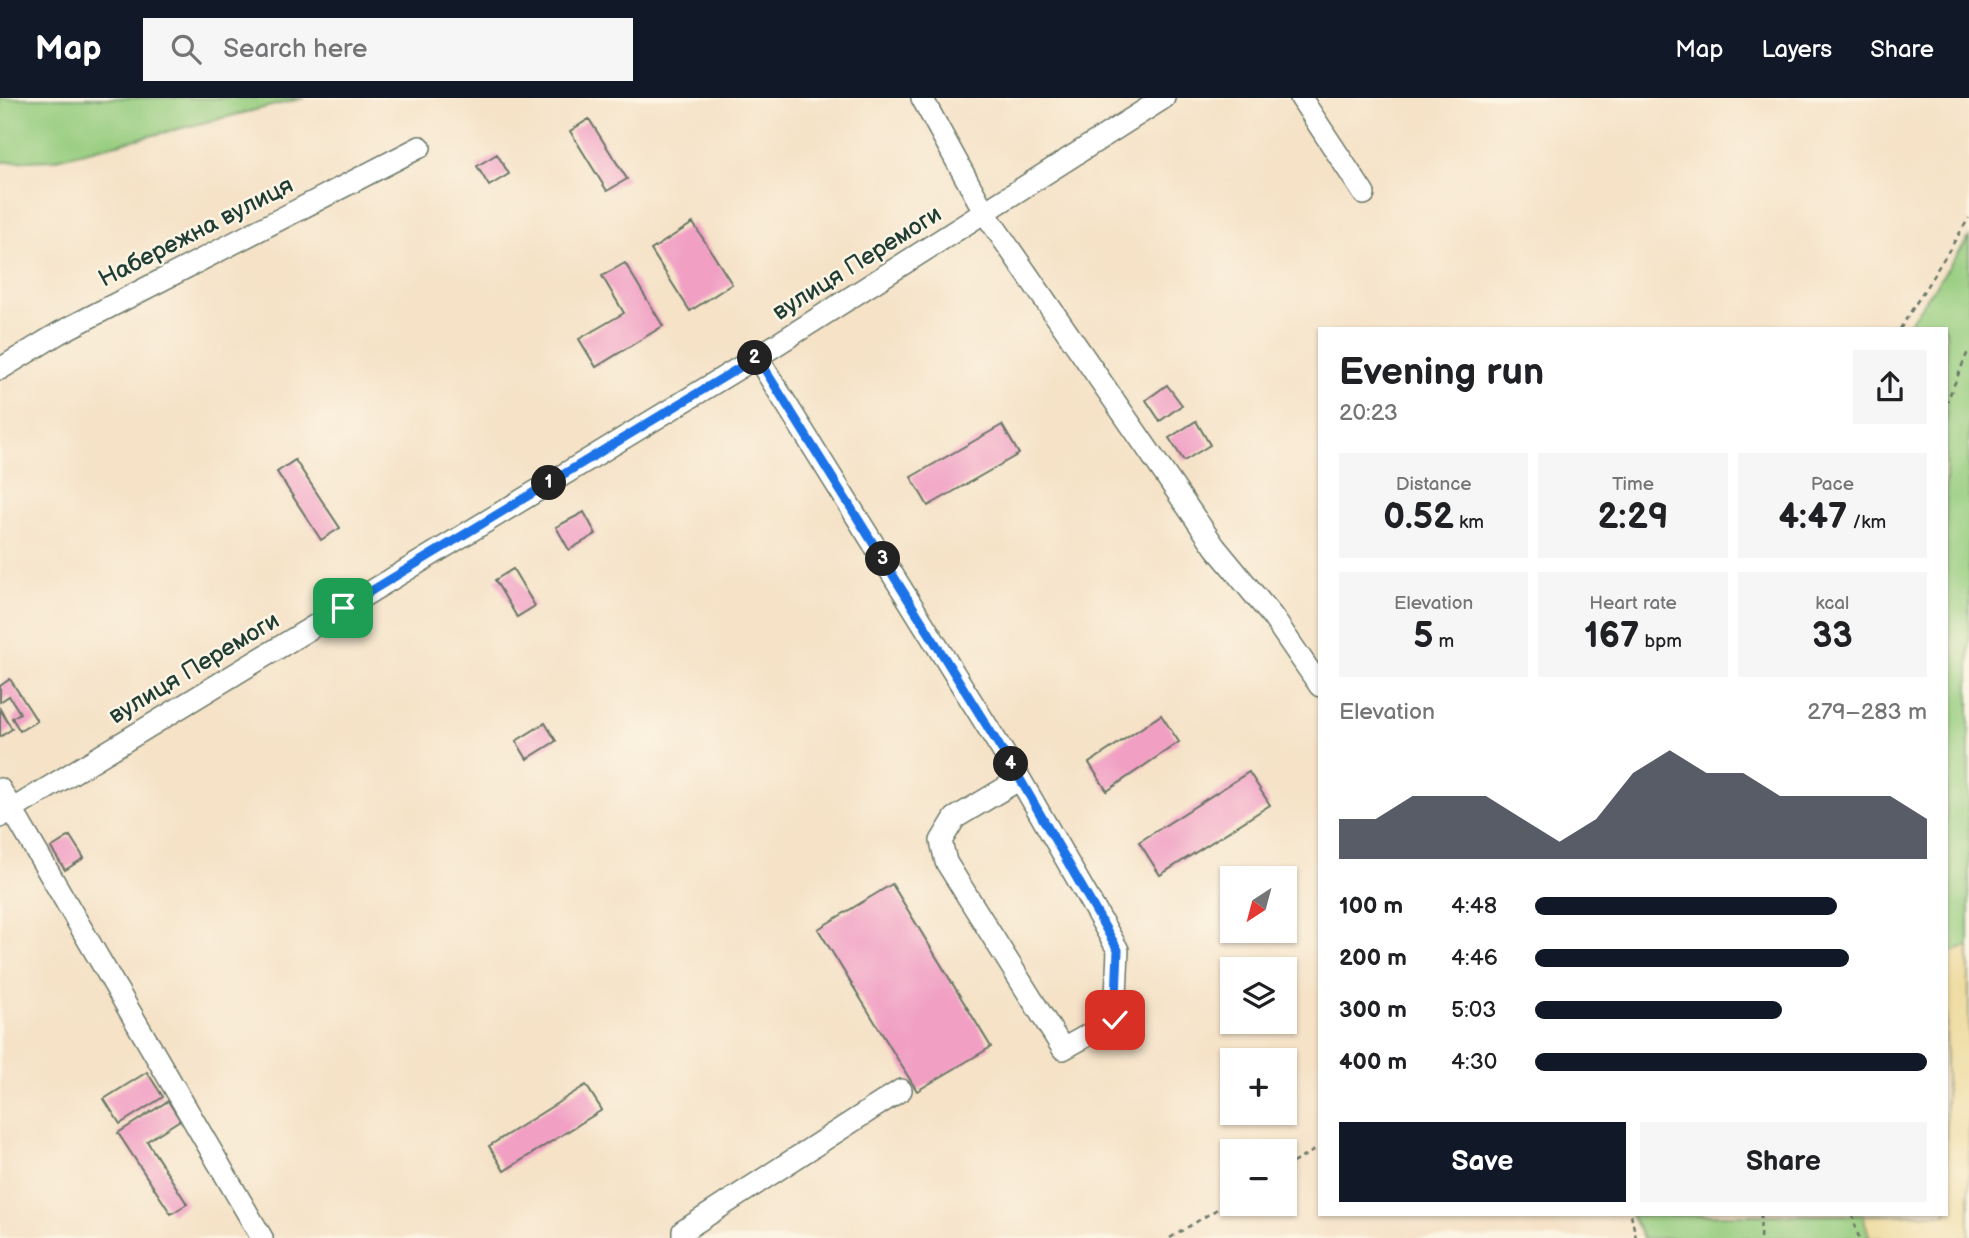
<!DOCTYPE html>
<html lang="en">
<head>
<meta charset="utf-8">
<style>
	:root { --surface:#fff; --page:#f6f6f6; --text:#202124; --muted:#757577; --accent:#111827 }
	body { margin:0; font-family:"Balsamiq Sans",sans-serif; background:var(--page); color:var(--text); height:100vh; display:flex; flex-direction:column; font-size:26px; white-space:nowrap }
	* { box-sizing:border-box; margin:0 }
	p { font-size:23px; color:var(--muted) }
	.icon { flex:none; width:38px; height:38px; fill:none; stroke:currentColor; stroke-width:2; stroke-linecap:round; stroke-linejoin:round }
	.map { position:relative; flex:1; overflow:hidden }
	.panel { position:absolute; left:1318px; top:229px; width:630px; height:889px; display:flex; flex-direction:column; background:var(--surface); border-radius:0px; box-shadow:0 2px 5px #0004 }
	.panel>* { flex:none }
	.needle { width:46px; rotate:216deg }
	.tools { position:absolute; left:1220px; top:768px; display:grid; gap:14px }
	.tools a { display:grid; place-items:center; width:77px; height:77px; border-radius:0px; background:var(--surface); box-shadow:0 2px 5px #0004; font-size:35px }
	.pin { position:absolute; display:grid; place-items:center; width:60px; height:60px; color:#fff; margin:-30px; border-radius:14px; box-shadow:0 4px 10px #0006 }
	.km { position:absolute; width:35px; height:35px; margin:-18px; border-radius:50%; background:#222; color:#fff; font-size:19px; line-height:35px; text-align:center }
	.round { display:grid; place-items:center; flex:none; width:74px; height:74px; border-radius:0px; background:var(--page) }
	.summary { display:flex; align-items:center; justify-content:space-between; height:119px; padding:0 21px }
	h1 { font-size:38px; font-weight:600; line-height:52px }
	.figures { display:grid; grid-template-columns:repeat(3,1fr); gap:10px; height:119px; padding:7px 21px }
	.figures div { display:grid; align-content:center; border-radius:0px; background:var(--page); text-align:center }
	.figures b { font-size:35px; font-weight:600 }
	.figures small { font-size:19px; font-weight:400 }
	.figures p { font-size:19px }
	.chart { height:196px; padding:14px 21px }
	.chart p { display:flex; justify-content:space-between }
	.chart svg { width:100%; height:126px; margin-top:7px; fill:var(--accent); opacity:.7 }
	.primary-button { display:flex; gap:14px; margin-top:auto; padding:14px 21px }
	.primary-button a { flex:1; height:80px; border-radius:0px; background:var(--accent); color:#fff; font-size:28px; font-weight:600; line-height:80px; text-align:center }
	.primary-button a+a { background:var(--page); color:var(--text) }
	ul { padding:0 21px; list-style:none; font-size:23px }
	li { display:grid; grid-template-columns:112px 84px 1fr; align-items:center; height:52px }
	li i { height:18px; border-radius:9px; background:var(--accent) }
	header { display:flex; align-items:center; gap:42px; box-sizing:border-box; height:98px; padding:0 35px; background:var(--accent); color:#fff }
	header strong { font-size:33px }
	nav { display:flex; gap:38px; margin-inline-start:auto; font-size:24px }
	.search { width:490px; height:63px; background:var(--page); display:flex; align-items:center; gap:18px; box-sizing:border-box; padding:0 24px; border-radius:0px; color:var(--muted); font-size:26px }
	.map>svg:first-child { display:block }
</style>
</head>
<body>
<header>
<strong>Map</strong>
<div class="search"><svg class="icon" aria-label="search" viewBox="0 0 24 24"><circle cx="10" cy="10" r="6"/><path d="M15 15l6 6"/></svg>Search here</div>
<nav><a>Map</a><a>Layers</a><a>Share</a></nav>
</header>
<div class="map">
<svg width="1969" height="1140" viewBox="0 0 1969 1140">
	<rect width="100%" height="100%" fill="#fcf5e5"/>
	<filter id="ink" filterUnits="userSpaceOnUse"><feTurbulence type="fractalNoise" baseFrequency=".0143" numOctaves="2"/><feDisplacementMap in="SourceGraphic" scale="14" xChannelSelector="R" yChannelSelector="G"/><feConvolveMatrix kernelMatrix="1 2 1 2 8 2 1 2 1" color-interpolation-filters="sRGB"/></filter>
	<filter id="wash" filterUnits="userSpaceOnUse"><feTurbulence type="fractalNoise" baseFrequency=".00686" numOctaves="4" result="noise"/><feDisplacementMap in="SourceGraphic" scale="28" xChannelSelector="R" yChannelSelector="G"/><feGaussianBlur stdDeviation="1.57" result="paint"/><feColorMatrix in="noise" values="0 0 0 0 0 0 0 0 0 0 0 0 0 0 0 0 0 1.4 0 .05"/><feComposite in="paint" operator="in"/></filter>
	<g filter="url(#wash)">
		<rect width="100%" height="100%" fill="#f5e2c7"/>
		<!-- green -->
		<path fill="#95cc7e" stroke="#5a8459" stroke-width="2" d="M0,0H304L52,62L0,64Z
			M1969,140V849L1946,855V231H1905Z
			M1631,1117H1863L1870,1140H1643Z"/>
		<!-- sand -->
		<path fill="#eeda9e" stroke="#868c69" stroke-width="2" d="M1969,849V1140H1870L1863,1117L1946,1116V855Z"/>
		<g id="blocks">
			<!-- building -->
			<path fill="#f1a0c4" d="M589,21L627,81L607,93L570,33Z
				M497,56L509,76L489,88L477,68Z
				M693,125L732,186L690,213L651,152Z
				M625,165L663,228L596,269L579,241L624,215L602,178Z
				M1167,287L1182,307L1160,323L1146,302Z
				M1196,323L1210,347L1184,363L1169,340Z
				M1002,327L1019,356L928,408L911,379Z
				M295,362L340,430L321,442L277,374Z
				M584,414L596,436L569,452L556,429Z
				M513,471L535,508L517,519L495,482Z
				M10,581L37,623L20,633L12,620L20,615L9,598L0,604V588Z
				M0,611L12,631L0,639Z
				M1161,617L1179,644L1107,693L1089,665Z
				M545,625L556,643L527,661L516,643Z
				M1249,674L1270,707L1160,777L1139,744Z
				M70,738L84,760L65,772L51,750Z
				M892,786L991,949L917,993L818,831Z
				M147,974L163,999L120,1026L104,1001Z
				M586,987L602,1012L504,1073L489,1048Z
				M168,1003L180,1022L147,1043L187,1106L171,1116L118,1035Z"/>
		</g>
	</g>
	<g filter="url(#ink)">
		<use href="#blocks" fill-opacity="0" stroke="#6a7767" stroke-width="2"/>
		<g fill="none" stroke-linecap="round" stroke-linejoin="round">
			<defs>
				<path id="minor" d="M922,0L985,115L1215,449L1272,518L1320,588
					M1301,0L1364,96
					M757,259L1020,681L1118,852L1115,922L1063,951L946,764L941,743L955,720L1020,681
					M0,271L59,235L420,49
					M0,691L262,1140
					M0,719L757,259L1164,0
					M683,1140V1133L901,992"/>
			</defs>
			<!-- minor casing -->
			<use href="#minor" stroke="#6a7767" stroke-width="24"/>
			<!-- path -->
			<path stroke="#6a7767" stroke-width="2.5" stroke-dasharray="5 5" stroke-linecap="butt" d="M1900,231L1969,120
				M1946,306L1969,251
				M1284,1070L1320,1049
				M1631,1116L1636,1140
				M1852,1116L1859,1140
				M1170,1140L1232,1102
				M1760,1140L1761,1116"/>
			<!-- minor -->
			<use href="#minor" stroke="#fff" stroke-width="21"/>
		</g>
	</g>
	<g fill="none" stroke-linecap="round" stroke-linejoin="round" filter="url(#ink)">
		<defs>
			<path id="route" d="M343,510L757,259L1020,681L1118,852L1115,922"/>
		</defs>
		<!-- route casing -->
		<use href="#route" stroke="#fff" stroke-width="14"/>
		<!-- route -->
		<use href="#route" stroke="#1a73e8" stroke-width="9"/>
	</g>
	<g text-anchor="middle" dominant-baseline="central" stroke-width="5" stroke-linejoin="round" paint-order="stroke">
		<!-- street labels -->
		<g font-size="24" fill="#1f3d34" stroke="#fcf5e5">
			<text transform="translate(196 134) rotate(-27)">Набережна вулиця</text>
			<text transform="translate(857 165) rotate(-32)">вулиця Перемоги</text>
			<text transform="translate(194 570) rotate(-31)">вулиця Перемоги</text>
		</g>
	</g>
</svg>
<div class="tools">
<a><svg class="needle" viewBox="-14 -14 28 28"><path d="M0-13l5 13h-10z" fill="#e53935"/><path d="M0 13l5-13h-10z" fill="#757577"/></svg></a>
<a><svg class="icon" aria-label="layers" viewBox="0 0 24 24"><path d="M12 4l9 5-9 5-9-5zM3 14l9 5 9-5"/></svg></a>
<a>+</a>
<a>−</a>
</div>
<div class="pin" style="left:343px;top:510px;background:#1e9e55"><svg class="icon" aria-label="arrive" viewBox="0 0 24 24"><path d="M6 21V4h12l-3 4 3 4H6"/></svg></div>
<div class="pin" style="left:1115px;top:922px;background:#d93025"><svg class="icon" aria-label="check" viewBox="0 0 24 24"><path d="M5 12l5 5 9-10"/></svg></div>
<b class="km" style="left:549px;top:385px">1</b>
<b class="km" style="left:755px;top:260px">2</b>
<b class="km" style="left:883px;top:461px">3</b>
<b class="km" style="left:1011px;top:666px">4</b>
<section class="panel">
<div class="summary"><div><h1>Evening run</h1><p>20:23</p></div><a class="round"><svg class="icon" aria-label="share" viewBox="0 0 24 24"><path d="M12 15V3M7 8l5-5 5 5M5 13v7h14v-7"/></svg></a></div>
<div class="figures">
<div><p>Distance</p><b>0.52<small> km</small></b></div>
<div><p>Time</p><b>2:29</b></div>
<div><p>Pace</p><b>4:47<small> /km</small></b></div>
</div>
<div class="figures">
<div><p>Elevation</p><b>5<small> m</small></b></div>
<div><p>Heart rate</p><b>167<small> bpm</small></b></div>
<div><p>kcal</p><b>33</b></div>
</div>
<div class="chart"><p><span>Elevation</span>279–283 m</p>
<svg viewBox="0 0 160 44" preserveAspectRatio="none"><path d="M0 44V30L10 30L20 22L30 22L40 22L50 30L60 38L70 30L80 14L90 6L100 14L110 14L120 22L130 22L140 22L150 22L160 30V44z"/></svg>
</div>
<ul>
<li><b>100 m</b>4:48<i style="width:77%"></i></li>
<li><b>200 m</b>4:46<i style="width:80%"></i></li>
<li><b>300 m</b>5:03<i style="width:63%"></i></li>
<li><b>400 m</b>4:30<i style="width:100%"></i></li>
</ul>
<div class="primary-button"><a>Save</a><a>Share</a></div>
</section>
</div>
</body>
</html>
